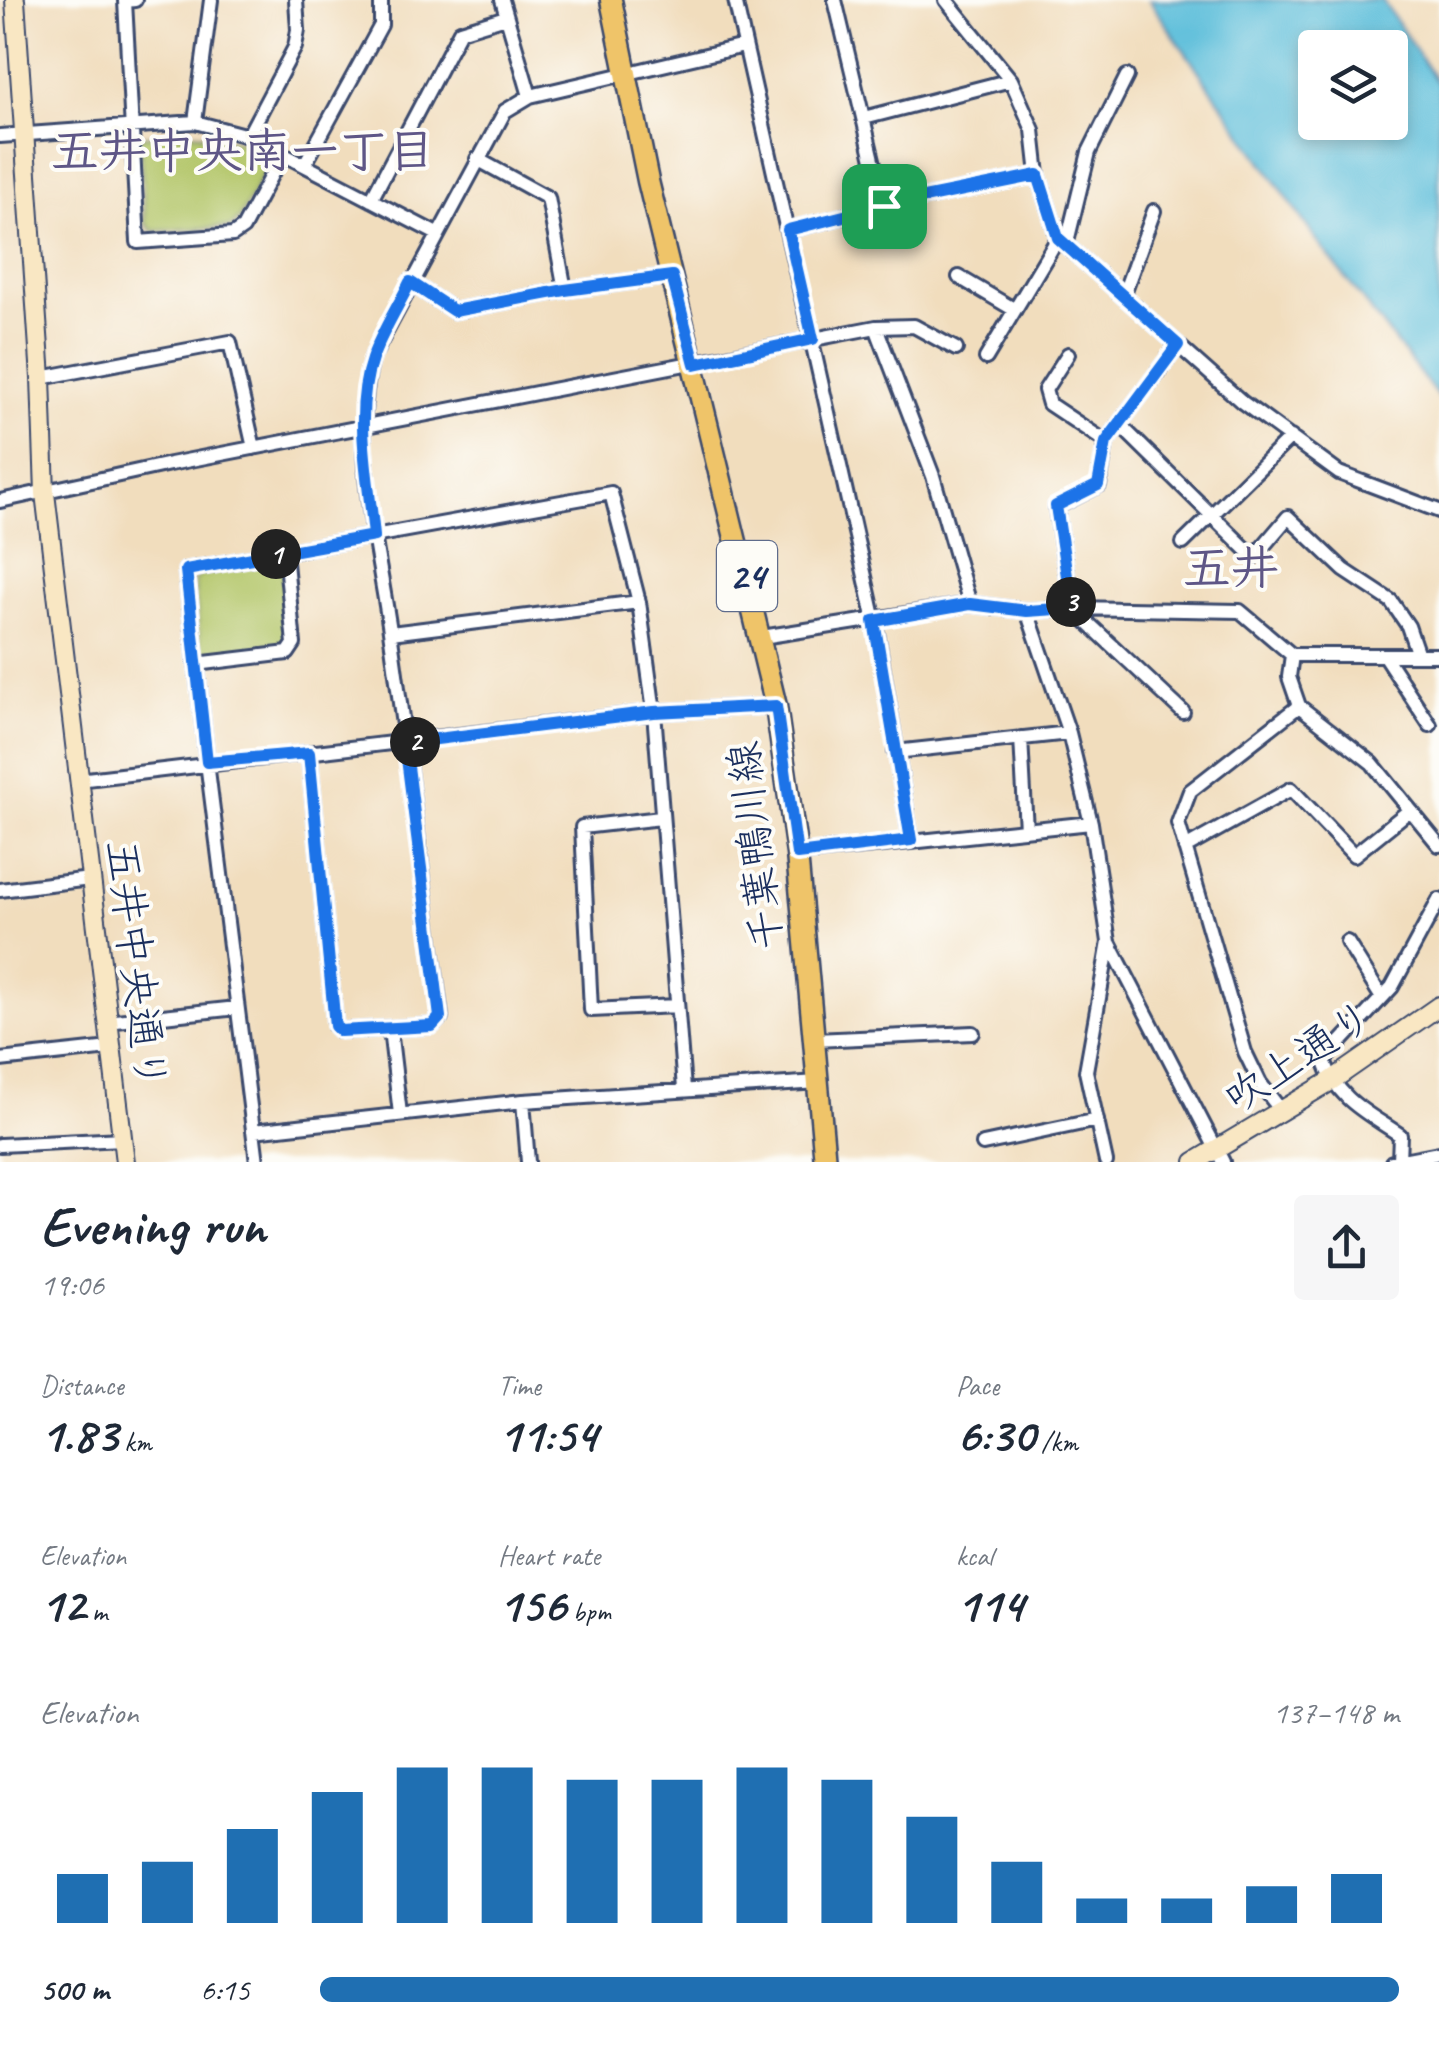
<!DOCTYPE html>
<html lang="en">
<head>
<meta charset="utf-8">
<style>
	:root { --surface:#fff; --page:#f6f6f7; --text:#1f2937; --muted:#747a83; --accent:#1f6fb2 }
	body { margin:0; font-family:Caveat,"Klee One",sans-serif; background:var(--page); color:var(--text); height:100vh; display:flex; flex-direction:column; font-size:38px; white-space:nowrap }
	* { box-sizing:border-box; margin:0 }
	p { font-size:32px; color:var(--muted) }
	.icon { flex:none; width:55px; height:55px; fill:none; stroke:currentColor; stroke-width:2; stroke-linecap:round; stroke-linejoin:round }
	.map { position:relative; height:1162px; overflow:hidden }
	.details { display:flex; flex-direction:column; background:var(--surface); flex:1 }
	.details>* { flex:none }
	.controls { position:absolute; left:1298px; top:30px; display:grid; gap:20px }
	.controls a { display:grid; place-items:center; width:110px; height:110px; border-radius:10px; background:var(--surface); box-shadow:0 5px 15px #0003; font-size:50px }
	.pin { position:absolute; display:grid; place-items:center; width:85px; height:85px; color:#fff; margin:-42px; border-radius:20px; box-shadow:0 5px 15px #0006 }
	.km { position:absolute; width:50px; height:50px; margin:-25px; border-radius:50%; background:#222; color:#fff; font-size:28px; line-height:50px; text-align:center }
	.round { display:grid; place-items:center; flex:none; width:105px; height:105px; border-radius:10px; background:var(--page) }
	.headline { display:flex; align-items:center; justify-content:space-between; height:170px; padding:0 40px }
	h1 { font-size:55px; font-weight:800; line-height:75px }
	.metrics { display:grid; grid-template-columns:repeat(3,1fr); gap:15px; height:170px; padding:10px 40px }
	.metrics div { display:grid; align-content:center }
	.metrics b { font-size:50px; font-weight:800 }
	.metrics small { font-size:28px; font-weight:400 }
	.metrics p { font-size:28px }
	.chart { height:280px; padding:20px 40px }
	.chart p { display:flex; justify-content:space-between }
	.chart svg { width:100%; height:180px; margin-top:10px; stroke:var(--accent); stroke-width:6 }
	ul { padding:0 40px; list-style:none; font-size:32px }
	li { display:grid; grid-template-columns:160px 120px 1fr; align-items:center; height:75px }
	li i { height:25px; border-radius:12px; background:var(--accent) }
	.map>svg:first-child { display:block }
</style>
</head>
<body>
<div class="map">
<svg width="1439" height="1162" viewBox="0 0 1439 1162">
	<rect width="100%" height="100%" fill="#fdfcf7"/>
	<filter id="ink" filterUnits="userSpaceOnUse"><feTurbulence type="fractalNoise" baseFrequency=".01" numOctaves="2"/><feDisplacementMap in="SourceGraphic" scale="20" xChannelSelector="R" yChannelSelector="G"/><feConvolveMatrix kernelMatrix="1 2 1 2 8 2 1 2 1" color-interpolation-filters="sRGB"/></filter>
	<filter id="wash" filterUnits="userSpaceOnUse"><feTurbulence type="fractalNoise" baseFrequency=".0048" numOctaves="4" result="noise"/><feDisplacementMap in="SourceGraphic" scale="40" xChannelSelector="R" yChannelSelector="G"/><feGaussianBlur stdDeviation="2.25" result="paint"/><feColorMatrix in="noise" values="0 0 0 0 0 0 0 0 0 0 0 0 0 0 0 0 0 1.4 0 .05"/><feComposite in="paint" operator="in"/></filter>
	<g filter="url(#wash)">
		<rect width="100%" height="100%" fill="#f1ddbd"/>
		<!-- green -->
		<path fill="#b3c669" stroke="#677a64" stroke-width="2.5" d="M196,133L244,143L266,154L269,163L239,220L231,227L152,231L145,223L139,139L142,136Z
			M273,561L282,567L288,639L281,648L205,656L200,652L194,581L199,575Z"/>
		<!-- water -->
		<path fill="#5cbeda" stroke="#3c769c" stroke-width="2.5" fill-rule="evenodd" d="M1149,0H1382L1439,85V398L1320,245ZM1315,48H1390V122H1315Z"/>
	</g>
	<g filter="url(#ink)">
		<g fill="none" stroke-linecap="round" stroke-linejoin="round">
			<defs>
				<path id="street" d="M135,0L125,1L138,242L233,235L243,228L283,153
					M502,0L530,96
					M735,0L875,621L911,840
					M835,0L884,206
					M946,0L1011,80L1033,130L1038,175L1058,238L1242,402L1339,473L1439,511
					M864,118L1011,80
					M195,122L211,0
					M0,136L195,122L248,136L437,234
					M248,136L295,47L298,30L296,0
					M477,159L548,198L565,290
					M305,164L381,25V0
					M371,200L460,31L506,17
					M789,230L884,206L1038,175
					M1066,246L1089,152L1127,76
					M959,277L1015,310
					M410,282L454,311L565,290L672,276
					M1123,296L1154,211
					M876,327L933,476L970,604
					M1178,345L1106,442L1099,485L1056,507L1072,608L1183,712
					M1068,354L1045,390L1049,404L1106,442
					M986,358L1058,238
					M41,378L230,342L254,448
					M1119,424L1254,557L1288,517L1344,570L1391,601L1408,626L1418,655
					M0,501L170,464L876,327L914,326L956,349
					M1183,543L1291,437
					M1027,611L1069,733L1091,823L1109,942L1223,1162
					M391,633L639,602
					M762,637L970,604L1027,611L1072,608L1240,611L1292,655H1439
					M1292,655L1289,677L1299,706L1372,763L1439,845
					M1384,655L1430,725
					M196,664L288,653L294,644L285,552
					M1021,738L1026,830
					M895,752L1069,733
					M309,753L335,1026L340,1031L432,1026L441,1017C424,890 409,764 391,638C379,549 349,446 372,358L505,111L530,96L744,46
					M78,780L654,712L776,706
					M661,818L582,827L591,1010L677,1006
					M1185,848L1291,789L1354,855L1410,810
					M797,854L1091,823
					M0,890L90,879
					M1347,942L1382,998
					M107,1022L237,1008
					M390,1029L400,1114
					M814,1040L973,1033
					M0,1060L110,1048
					M523,1101L528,1162
					M1282,1112L1260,1083L1245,1052L1178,823L1190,791L1299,706
					M253,1131L523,1101L819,1082
					M983,1144L1097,1120
					M0,1145L123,1139
					M1399,1160L1400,1135C1368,1113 1337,1100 1324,1060L1392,987L1439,900
					M257,1162L207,762L186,570L611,493L639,602L654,712L684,1089
					M1106,1162L1086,1071L1109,942
					M1392,1162L1439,1153"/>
				<path id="secondary" d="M15,0L41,378L45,493L125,1162
					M1195,1162L1331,1081L1439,1006"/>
				<path id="primary" d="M611,0L648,181L776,706L797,854L825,1162"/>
			</defs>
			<!-- street casing -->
			<use href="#street" stroke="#3b496c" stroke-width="18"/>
			<!-- secondary casing -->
			<use href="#secondary" stroke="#3b496c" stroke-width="22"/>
			<!-- primary casing -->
			<use href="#primary" stroke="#3b496c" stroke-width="25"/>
			<!-- street -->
			<use href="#street" stroke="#fff" stroke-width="12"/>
			<!-- secondary -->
			<use href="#secondary" stroke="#f9e7c3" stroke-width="18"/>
			<!-- primary -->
			<use href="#primary" stroke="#efc469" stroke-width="20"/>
		</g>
	</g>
	<g fill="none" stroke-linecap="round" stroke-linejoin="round" filter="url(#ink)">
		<defs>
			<path id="route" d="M1038,175L1058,238L1178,345L1106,442L1098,485L1056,506L1072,608L1027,611L970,604L874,621L911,840L797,854L776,706L654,712L405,743L440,1017L432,1026L340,1031L335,1026L309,753L207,762L186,570L374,536C369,481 353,413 372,359C381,333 398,307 410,282L454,311L565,290L672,276L695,364L813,339L788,230L884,206Z"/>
		</defs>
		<!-- route casing -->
		<use href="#route" stroke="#fff" stroke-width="20"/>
		<!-- route -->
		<use href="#route" stroke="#1a73e8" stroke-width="12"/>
	</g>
	<g text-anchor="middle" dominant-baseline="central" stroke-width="8" stroke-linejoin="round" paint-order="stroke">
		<!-- shield labels -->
		<rect fill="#fdfcf7" stroke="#5f6c8c" stroke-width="2.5" x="717" y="541" width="60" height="70" rx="8"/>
		<g font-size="40" font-weight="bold" fill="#1b2f5e">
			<text x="747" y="576">24</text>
		</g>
		<!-- street labels -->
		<g font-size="42" fill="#1b2f5e" stroke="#fdfcf7">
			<text transform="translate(756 846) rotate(-97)">千葉鴨川線</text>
			<text transform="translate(136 965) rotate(83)">五井中央通り</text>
			<text transform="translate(1299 1057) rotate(-33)">吹上通り</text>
		</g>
		<!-- quarter labels -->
		<g font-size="48" font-weight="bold" fill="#5e5686" stroke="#fdfcf7">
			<text x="243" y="151">五井中央南一丁目</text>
			<text x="1231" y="568">五井</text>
		</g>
	</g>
</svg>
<div class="controls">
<a><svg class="icon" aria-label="layers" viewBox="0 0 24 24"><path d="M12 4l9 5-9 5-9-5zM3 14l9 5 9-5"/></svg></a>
</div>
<div class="pin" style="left:884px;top:206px;background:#1e9e55"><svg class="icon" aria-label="arrive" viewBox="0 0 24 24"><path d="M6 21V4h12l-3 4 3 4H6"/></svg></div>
<b class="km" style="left:276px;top:554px">1</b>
<b class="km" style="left:415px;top:742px">2</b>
<b class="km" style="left:1071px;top:602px">3</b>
</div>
<section class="details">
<div class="headline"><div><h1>Evening run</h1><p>19:06</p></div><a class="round"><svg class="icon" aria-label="share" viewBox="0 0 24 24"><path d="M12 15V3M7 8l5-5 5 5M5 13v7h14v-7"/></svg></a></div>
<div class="metrics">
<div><p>Distance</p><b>1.83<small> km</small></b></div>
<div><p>Time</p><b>11:54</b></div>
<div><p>Pace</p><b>6:30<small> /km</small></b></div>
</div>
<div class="metrics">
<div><p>Elevation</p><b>12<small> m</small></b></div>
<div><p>Heart rate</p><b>156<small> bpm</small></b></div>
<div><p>kcal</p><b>114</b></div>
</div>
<div class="chart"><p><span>Elevation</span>137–148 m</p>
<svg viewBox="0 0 160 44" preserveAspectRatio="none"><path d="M5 44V32M15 44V29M25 44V21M35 44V12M45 44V6M55 44V6M65 44V9M75 44V9M85 44V6M95 44V9M105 44V18M115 44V29M125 44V38M135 44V38M145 44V35M155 44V32"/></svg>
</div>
<ul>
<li><b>500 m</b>6:15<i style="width:100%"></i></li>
</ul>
</section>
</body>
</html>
